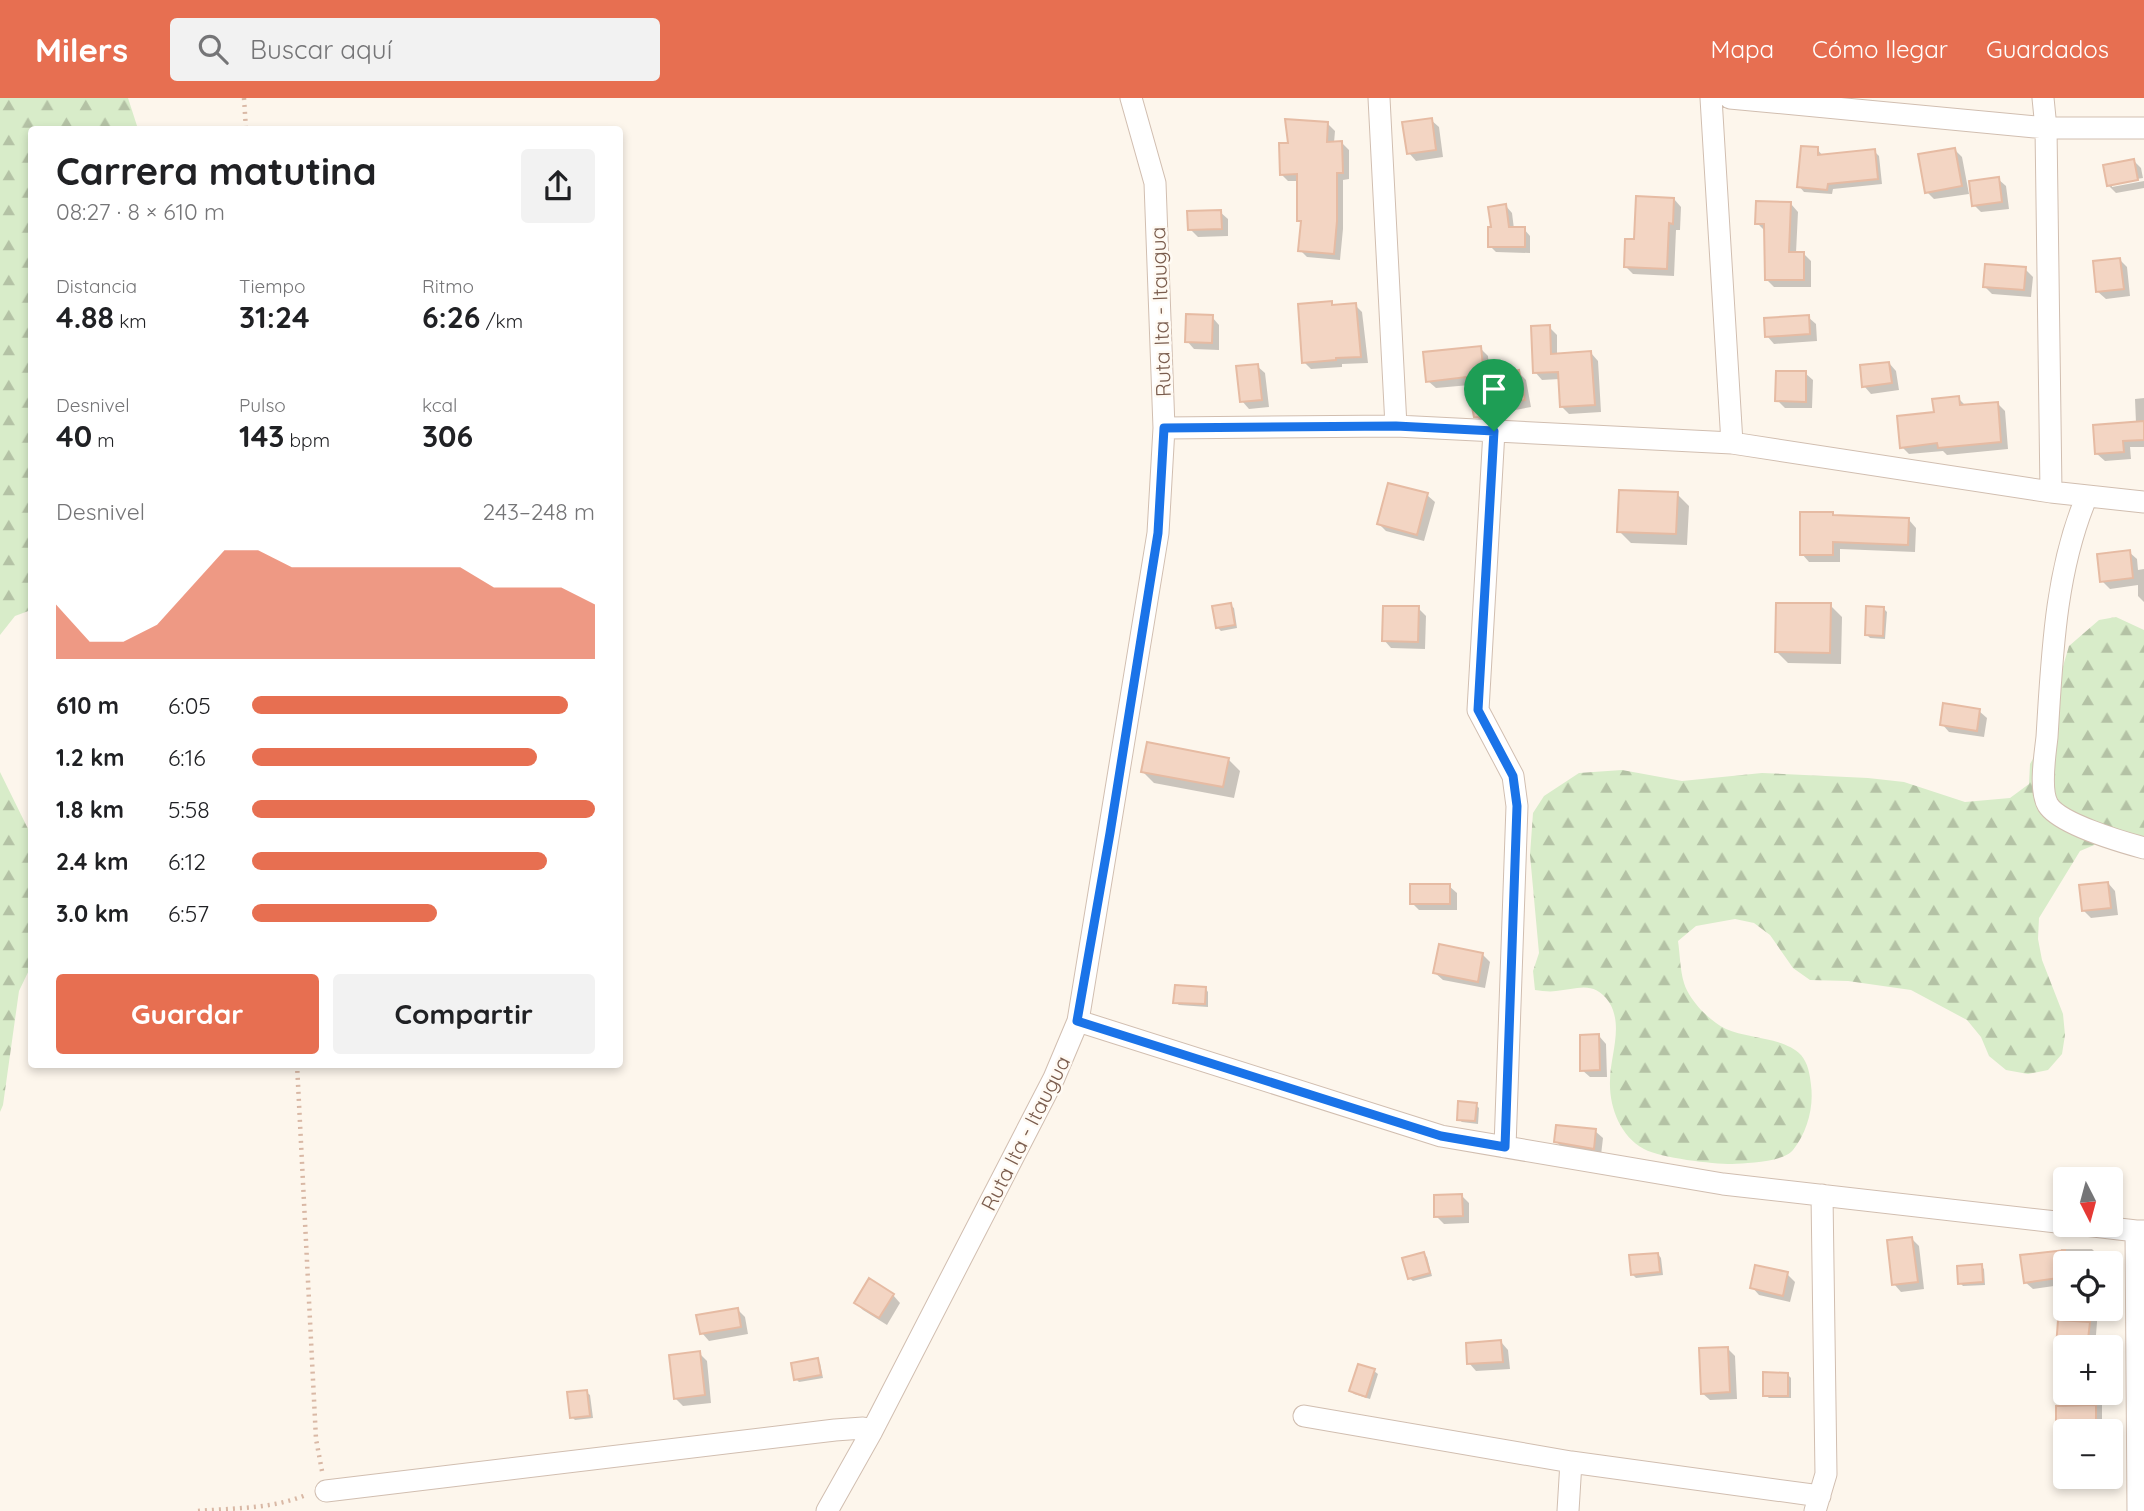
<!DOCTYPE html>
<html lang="es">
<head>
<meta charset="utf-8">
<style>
	:root { --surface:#fff; --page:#f2f2f2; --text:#202124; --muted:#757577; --accent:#e76f51 }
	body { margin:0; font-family:Quicksand,sans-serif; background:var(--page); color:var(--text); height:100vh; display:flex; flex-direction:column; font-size:26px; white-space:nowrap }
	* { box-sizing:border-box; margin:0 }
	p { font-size:23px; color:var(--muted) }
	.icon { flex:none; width:38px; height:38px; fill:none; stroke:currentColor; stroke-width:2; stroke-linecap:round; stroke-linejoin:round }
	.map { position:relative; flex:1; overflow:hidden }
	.side { position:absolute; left:28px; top:28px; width:595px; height:942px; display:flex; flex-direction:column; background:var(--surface); border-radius:7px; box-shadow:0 4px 10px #0003 }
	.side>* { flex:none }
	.needle { width:46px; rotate:174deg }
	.fabs { position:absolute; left:2053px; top:1069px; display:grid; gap:14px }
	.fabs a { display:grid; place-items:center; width:70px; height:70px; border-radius:7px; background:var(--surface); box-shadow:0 4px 10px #0003; font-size:35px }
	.pin { position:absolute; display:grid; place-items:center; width:60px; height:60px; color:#fff; margin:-72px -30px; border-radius:50% 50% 50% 0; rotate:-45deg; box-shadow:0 0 7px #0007 }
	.pin .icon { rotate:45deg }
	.round { display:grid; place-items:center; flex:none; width:74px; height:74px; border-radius:7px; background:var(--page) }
	.headline { display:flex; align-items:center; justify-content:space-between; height:119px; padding:0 28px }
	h1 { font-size:38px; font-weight:800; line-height:52px }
	.metrics { display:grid; grid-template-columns:repeat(3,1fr); gap:10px; height:119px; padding:7px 28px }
	.metrics div { display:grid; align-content:center }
	.metrics b { font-size:30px; font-weight:800 }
	.metrics small { font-size:19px; font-weight:400 }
	.metrics p { font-size:19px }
	.chart { height:196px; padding:14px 28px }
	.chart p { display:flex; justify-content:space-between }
	.chart svg { width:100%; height:126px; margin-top:7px; fill:var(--accent); opacity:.7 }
	.button { display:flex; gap:14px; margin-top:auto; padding:14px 28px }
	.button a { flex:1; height:80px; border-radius:7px; background:var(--accent); color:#fff; font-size:28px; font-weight:800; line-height:80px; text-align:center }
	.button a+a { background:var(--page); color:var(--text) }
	ul { padding:0 28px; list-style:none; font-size:23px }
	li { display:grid; grid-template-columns:112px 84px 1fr; align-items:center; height:52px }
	li i { height:18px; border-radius:9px; background:var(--accent) }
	header { display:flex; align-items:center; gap:42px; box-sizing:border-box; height:98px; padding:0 35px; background:var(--accent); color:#fff }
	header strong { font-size:33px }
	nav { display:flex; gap:38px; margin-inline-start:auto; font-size:24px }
	.search { width:490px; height:63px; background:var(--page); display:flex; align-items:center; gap:18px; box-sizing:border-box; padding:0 24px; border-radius:7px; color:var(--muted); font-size:26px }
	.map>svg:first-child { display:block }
</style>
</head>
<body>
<header>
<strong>Milers</strong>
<div class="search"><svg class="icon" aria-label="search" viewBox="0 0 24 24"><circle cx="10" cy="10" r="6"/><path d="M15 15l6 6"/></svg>Buscar aquí</div>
<nav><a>Mapa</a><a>Cómo llegar</a><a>Guardados</a></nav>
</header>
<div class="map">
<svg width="2144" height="1413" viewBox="0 0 2144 1413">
	<defs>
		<pattern id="forest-firs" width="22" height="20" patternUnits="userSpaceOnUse" patternTransform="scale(1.75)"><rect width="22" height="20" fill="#d8ecc9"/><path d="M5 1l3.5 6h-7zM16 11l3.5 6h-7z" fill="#b4c2a5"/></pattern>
	</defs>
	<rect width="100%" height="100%" fill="#fdf6ec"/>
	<!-- forest -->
	<path fill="url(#forest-firs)" d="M0,0H128L138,31L32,32L31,512L15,518L0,537Z
		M2116,519L2144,532V746L2099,745L2080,753L2039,820L2038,841L2042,862L2063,916L2065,937L2062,956L2048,972L2028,976L2006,972L1989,958L1981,939L1967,922L1911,892L1848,883L1810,882L1793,870L1770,837L1754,825L1735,821L1696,828L1678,843C1680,856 1680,872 1684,885C1687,895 1694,904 1701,912C1708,919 1716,926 1726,931C1748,941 1784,939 1801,957C1808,965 1810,977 1811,987C1814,1010 1807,1034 1793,1052C1784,1064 1747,1065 1732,1066C1712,1066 1661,1060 1644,1051C1620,1038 1609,1008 1610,983C1610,958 1624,928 1609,904C1594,882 1577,891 1556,893C1550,894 1542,893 1535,892L1533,873L1539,855L1530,757L1533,715L1544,698L1579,675L1622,672L1682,683L1762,675L1868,680L1904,684L1965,704L2010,700L2029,686L2030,666L2039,650L2069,548L2099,522Z
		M0,674L32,739L31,868L19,893L3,1007L0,1014Z"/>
	<!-- shadow -->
	<path fill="#0003" d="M1431,22L1439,29L1443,59L1416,63L1409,55Z
		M1328,26L1335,33L1334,45H1342L1349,52V81L1343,82V131L1340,162L1307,159L1300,152L1302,126L1299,123V83H1288L1281,76L1290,46Z
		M1817,51L1823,58L1874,53L1879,58L1882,86L1833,91L1832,96L1804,94L1799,88Z
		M1955,52L1962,59L1969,96L1934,101L1927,94Z
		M2134,63L2141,70L2143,80L2112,85V89L2144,83V90L2116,95L2108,87Z
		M1998,81L2006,88L2009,111L1981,114L1974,107Z
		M1674,101L1681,109L1680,132H1676L1674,178L1633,176L1625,168L1635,143Z
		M1791,106L1798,114L1796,155H1803L1811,163V189H1774L1766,181L1765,133L1757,125Z
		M1506,108L1512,115L1514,131H1524L1530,138V155L1496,154L1490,148V110Z
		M1220,114L1228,121V138L1198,139L1190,131Z
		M2119,161L2127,169L2130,198L2106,201L2098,194Z
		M2025,171L2033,179L2031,199L1992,196L1984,188Z
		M1331,205L1335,209L1355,207L1362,214L1368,265L1342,266V269L1311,271L1304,264Z
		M1212,219L1219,227V252L1194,251L1187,243Z
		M1808,219L1816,226L1817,243L1774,246L1767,238Z
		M1549,229L1557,237V257L1591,255L1598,263L1601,314L1569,316L1561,308L1560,281L1542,282L1535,274Z
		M1480,250L1488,258L1490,280L1518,274L1526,282L1531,309L1494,316L1495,326H1484L1476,318L1470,287L1436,290L1428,283Z
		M1889,265L1896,273L1899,292L1871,296L1864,288Z
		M1257,268L1265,275L1269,309L1249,311L1242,303Z
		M1805,275L1813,282L1812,310H1785L1777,302Z
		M1958,300L1965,307L1997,305L2005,313L2008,351L1947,357L1943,353L1909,356L1902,349L1935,315Z
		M2144,300V349H2130L2131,361L2105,363L2097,356L2136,325L2135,301Z
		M1677,396L1689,408L1687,447L1631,445L1619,433Z
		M1427,397L1435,404L1424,443L1386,433L1379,426Z
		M1832,416L1836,419L1909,422L1916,430L1915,454L1840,451V464H1809L1802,456Z
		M2129,454L2137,461L2138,472L2144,471V504L2138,498V487L2110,491L2102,483Z
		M1230,507L1234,510L1237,530L1221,533L1218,530Z
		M1830,507L1842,519L1841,566L1788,565L1777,554Z
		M1418,510L1426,518L1425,551L1391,550L1384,542Z
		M1884,511L1887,514L1885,541L1870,540L1866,536Z
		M1979,613L1987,620L1984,639L1949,634L1942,626Z
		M1228,661L1240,673L1234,700L1154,685L1143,674Z
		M2108,785L2115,793L2118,817L2091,820L2083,812Z
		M1449,788L1457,795V812H1419L1412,805Z
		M1482,856L1490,864L1485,890L1443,882L1435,875Z
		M1205,890L1208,894V909L1179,907L1175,904Z
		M1599,938L1606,946L1607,979H1590L1582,972Z
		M1476,1007L1479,1010L1478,1026L1462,1024L1458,1021Z
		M1595,1033L1603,1040L1601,1057L1563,1051L1556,1043Z
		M1462,1098L1469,1105V1125L1444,1126L1436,1118Z
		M1912,1141L1919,1148L1924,1191L1901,1194L1894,1186Z
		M2061,1151H2092L2100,1159V1166H2065V1211H2098L2095,1250H2065V1262L2057,1255L2061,1187L2033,1191L2025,1184L2061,1154Z
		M1423,1156L1427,1159L1432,1178L1413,1183L1409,1180Z
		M1658,1156L1661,1160L1663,1177L1636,1180L1632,1176Z
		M1981,1168L1984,1171L1985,1187L1963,1188L1960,1185Z
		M1787,1176L1795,1184L1790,1204L1759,1197L1752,1189Z
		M893,1197L900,1205L887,1227L863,1212L856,1205Z
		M737,1211L745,1219L748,1236L709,1243L702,1235Z
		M1501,1244L1508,1252L1510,1271L1476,1273L1469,1265Z
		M1727,1250L1735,1258L1737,1301L1710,1302L1702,1295Z
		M699,1255L707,1263L711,1305L683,1308L675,1300Z
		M817,1262L820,1265L823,1280L799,1284L796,1281Z
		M1374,1273L1378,1276L1370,1301L1354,1296L1351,1293Z
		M1787,1276L1791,1280V1300H1769L1765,1297Z
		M586,1294L590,1297L593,1320L575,1322L572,1319Z
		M2081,1295H2102V1334H2065V1341L2058,1334V1309H2083Z"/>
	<!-- building -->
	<path fill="#f3d5c3" stroke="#e6bba3" stroke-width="2" d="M1432,20L1436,52L1407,56L1402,24Z
		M1285,21L1328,24L1327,44L1342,43L1343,75H1337V123L1334,156L1298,153L1301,123H1297V76L1280,77L1279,45H1288Z
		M1801,48L1818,49V57L1875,51L1878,81L1828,86L1827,92L1797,89Z
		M1955,50L1962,88L1925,95L1918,56Z
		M2134,61L2138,82L2107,88L2103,67Z
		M1999,79L2002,104L1972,108L1969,83Z
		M1636,98L1674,100L1673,126L1669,125L1667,171L1624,169L1625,141H1634Z
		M1756,103L1791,104L1789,154H1804V182H1765L1764,126H1755Z
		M1506,106L1509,129H1525V149H1488V129H1491L1488,109Z
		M1221,112L1222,131L1188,132L1187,113Z
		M2120,160L2124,191L2096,194L2093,163Z
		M1985,166L2026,169L2024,192L1983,189Z
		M1332,203V207L1356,205L1361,259L1336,260V262L1302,265L1298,206Z
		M1186,216L1213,217L1212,245L1185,244Z
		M1809,217L1810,236L1765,239L1764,220Z
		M1550,227L1551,256L1591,253L1595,307L1560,309L1558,274L1533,275L1531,228Z
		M1481,248L1484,279L1519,272L1525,302L1487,309L1488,320L1474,319L1466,279L1426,284L1423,254Z
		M1889,264L1892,285L1862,289L1860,267Z
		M1258,266L1262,302L1240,304L1236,268Z
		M1776,273H1806V304L1775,303Z
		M1959,298L1960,307L1998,304L2001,344L1938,350L1937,345L1900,350L1897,318L1934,314L1932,301Z
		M2144,323V342L2123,343L2124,354L2095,356L2093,327Z
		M1388,385L1428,395L1417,437L1377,426Z
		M1619,392L1678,394L1676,436L1617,434Z
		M1800,414H1833V417L1909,420L1908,447L1833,444V457H1800Z
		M2130,452L2133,480L2100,484L2097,456Z
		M1231,505L1235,527L1216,530L1212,508Z
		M1776,505H1831L1830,555L1775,554Z
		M1383,508H1419L1418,544L1382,543Z
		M1866,508L1884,509L1883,538L1865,537Z
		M1943,605L1980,611L1977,633L1940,627Z
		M1147,644L1229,660L1223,689L1141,674Z
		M2108,784L2111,810L2082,813L2079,787Z
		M1410,786H1450V806H1410Z
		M1439,846L1483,855L1478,884L1433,875Z
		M1175,887L1206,889L1205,906L1173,905Z
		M1599,936L1600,972L1580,973V937Z
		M1458,1003L1477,1005L1475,1023L1457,1022Z
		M1556,1027L1596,1031L1594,1051L1554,1044Z
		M1462,1096L1463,1118L1434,1119V1097Z
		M1912,1139L1918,1184L1892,1187L1887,1142Z
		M2065,1152V1179L2024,1185L2020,1157Z
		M1424,1154L1430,1175L1408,1181L1402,1160Z
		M1658,1155L1660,1174L1631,1177L1629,1157Z
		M1982,1166L1983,1184L1958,1186L1957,1168Z
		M1755,1167L1788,1174L1783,1198L1750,1190Z
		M869,1180L894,1196L879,1220L854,1205Z
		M738,1210L741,1229L700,1236L696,1217Z
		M2058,1222L2090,1224L2087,1250H2056Z
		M1501,1242L1503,1264L1467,1266L1466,1245Z
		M1728,1249L1730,1294L1701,1296L1699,1250Z
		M700,1253L705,1297L674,1301L669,1257Z
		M818,1260L821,1277L794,1282L791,1265Z
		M1358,1266L1375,1271L1366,1299L1349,1293Z
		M1763,1274L1788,1275V1298H1763Z
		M587,1292L590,1318L570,1320L567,1294Z
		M2096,1307V1334H2056V1308Z"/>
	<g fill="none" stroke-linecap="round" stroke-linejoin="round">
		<defs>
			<path id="minor" d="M1379,0L1396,328
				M1711,0L1732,345
				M1730,0L2046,30H2144
				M2043,0L2046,30L2051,394
				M1164,330L1396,328L1732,345L2051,394L2144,404
				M1494,333L1478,612L1513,678L1517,708L1505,1049
				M2087,398C2055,473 2052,559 2047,639C2045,657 2039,692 2048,707C2060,726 2122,744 2144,750
				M1078,923L1441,1038L1723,1086L2065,1125
				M2085,1127L2136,1133
				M1304,1318L1571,1364L1820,1398
				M326,1393L835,1332L863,1330L872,1333
				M827,1413L872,1333L1054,980L1078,923L1158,435L1164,330L1155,85L1131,0
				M1568,1413L1571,1364
				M1815,1413L1826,1376L1822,1097
				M2138,1413L2136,1133H2144"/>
		</defs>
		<!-- minor casing -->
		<use href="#minor" stroke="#d1beb0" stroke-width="23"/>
		<!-- path -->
		<path stroke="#d9b8a5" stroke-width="4.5" stroke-dasharray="2 5" stroke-linecap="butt" d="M244,0L246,32
			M297,966L316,1341L322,1373
			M198,1413C234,1410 272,1411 306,1397"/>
		<!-- minor -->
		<use href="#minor" stroke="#fff" stroke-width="21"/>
	</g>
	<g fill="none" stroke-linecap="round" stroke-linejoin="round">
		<defs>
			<path id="route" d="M1396,328L1494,333L1478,612L1513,678L1517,708L1505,1049L1441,1038L1077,923L1110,735L1158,435L1164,330Z"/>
		</defs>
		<!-- route casing -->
		<use href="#route" stroke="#fff" stroke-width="14"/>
		<!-- route -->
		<use href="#route" stroke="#1a73e8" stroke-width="9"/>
	</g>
	<g text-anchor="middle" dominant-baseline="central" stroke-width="5" stroke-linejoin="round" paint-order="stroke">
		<!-- street labels -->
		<g font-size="21" fill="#7a5c4d" stroke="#fffaf3">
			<text transform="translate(1160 214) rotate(-92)">Ruta Ita - Itaugua</text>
			<text transform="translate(1025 1035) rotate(-63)">Ruta Ita - Itaugua</text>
		</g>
	</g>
</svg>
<div class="fabs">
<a><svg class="needle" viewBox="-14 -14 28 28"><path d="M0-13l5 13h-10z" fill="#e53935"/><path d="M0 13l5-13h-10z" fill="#757577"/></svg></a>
<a><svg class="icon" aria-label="locate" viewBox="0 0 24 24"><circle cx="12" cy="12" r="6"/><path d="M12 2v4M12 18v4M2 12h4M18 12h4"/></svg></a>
<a>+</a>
<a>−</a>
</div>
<div class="pin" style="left:1494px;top:333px;background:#1e9e55"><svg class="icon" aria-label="arrive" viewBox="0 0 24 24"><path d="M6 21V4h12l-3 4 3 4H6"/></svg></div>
<section class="side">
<div class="headline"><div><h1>Carrera matutina</h1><p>08:27 · 8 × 610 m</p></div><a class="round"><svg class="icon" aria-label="share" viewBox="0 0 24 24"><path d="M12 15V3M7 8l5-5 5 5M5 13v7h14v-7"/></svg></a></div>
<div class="metrics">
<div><p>Distancia</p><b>4.88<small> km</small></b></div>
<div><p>Tiempo</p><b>31:24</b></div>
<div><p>Ritmo</p><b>6:26<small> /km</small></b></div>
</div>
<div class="metrics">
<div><p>Desnivel</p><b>40<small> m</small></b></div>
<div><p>Pulso</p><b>143<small> bpm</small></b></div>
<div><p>kcal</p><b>306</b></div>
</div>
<div class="chart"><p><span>Desnivel</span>243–248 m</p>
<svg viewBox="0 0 160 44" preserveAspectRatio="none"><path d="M0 44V25L10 38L20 38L30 32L40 19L50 6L60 6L70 12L80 12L90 12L100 12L110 12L120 12L130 19L140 19L150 19L160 25V44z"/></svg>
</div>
<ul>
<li><b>610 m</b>6:05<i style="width:92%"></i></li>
<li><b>1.2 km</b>6:16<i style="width:83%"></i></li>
<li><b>1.8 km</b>5:58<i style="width:100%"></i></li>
<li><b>2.4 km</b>6:12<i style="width:86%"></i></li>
<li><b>3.0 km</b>6:57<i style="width:54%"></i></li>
</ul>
<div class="button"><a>Guardar</a><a>Compartir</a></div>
</section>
</div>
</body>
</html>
